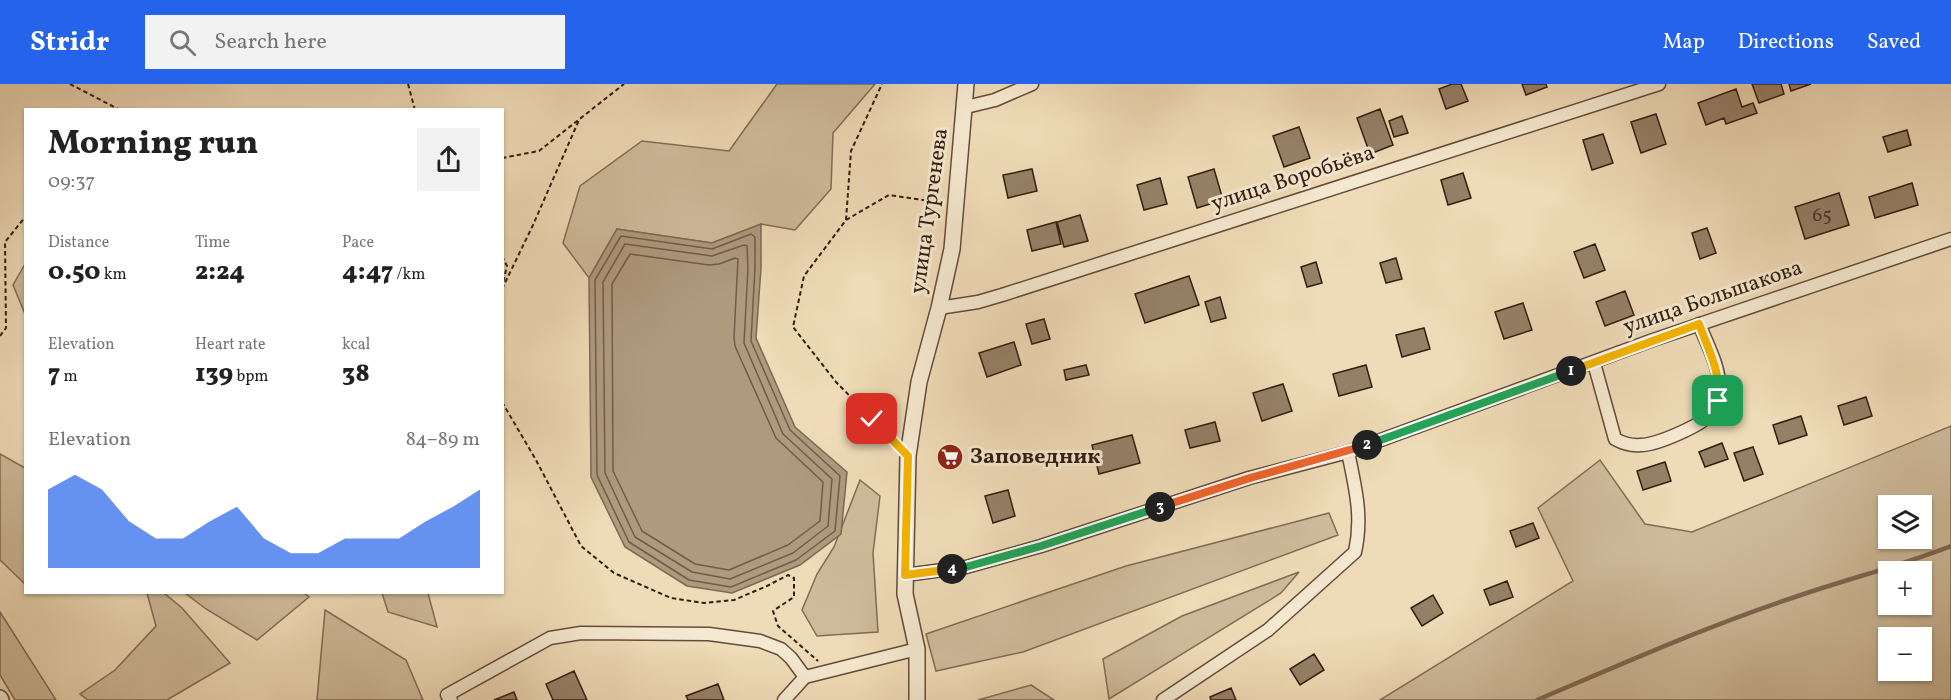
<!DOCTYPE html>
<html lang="en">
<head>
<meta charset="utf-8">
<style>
	:root { --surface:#fff; --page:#f2f2f2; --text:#222; --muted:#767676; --accent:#2563eb }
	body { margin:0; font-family:Vollkorn,serif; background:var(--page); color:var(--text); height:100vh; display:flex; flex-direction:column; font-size:22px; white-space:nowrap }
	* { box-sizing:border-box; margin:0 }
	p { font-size:20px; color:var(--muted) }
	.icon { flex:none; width:33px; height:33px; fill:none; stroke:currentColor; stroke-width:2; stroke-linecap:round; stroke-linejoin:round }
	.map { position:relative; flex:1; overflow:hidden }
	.side { position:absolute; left:24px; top:24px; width:480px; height:486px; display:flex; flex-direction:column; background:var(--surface); border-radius:0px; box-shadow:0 2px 4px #0004 }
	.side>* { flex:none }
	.buttons { position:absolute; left:1878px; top:411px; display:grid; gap:12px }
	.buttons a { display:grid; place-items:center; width:54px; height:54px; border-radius:0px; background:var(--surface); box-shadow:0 2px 4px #0004; font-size:30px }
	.pin { position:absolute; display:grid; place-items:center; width:51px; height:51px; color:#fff; margin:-26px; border-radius:12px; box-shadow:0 3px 9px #0006 }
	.km { position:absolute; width:30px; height:30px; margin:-15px; border-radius:50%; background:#222; color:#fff; font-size:16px; line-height:30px; text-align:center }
	.round { display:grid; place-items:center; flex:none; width:63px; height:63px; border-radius:0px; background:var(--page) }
	.headline { display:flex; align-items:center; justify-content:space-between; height:102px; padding:0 24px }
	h1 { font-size:33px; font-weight:800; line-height:45px }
	.metrics { display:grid; grid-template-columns:repeat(3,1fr); gap:9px; height:102px; padding:6px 24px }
	.metrics div { display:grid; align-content:center }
	.metrics b { font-size:26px; font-weight:800 }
	.metrics small { font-size:16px; font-weight:400 }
	.metrics p { font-size:16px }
	.chart { height:168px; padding:12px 24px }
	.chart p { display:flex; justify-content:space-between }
	.chart svg { width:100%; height:108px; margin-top:6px; fill:var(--accent); opacity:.7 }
	header { display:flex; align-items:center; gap:36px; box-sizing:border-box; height:84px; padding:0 30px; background:var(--accent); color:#fff }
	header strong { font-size:28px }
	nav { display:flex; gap:33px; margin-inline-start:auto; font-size:21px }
	.search { width:420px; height:54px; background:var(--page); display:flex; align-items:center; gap:15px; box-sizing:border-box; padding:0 21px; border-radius:0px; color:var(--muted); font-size:22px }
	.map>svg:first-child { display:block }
</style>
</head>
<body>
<header>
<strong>Stridr</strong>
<div class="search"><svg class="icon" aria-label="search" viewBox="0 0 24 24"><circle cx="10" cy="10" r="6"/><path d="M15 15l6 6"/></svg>Search here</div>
<nav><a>Map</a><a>Directions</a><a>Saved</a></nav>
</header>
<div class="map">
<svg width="1951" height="616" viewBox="0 0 1951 616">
	<rect width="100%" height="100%" fill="#efdbb7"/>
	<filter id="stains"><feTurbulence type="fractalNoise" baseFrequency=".00333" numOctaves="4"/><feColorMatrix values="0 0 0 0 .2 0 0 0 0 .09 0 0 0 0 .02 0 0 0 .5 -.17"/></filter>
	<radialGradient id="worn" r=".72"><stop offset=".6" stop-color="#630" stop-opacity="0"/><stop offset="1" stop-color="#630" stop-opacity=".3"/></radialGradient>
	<!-- green -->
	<path fill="#cfbb9b" stroke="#826c56" stroke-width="1.5" fill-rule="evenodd" d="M777,0H875L833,49L831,105L795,146L761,140L712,159L617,145L589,194L563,159L580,102L642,57L729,67Z
		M25,180V230L13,201Z
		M1951,342V616H1380L1573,497L1538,424L1600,376L1645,440L1692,448ZM1888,422H1922V454H1888ZM1888,488H1922V520H1888ZM1888,554H1922V586H1888Z
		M0,370L25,384V500L0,476Z
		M860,396L880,412L873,469L878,548L817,552L802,526L817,490L834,463Z
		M1329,429L1338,451L1023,568L936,587L926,550L1126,482Z
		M1299,488L1281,509L1109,615L1103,575L1182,532Z
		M147,509H164L182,524L230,579L167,616H88L80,610L115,586L156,542Z
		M304,509L309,513L257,556L206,525L185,509Z
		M382,509H428L437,543L388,528Z
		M325,526L406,576L423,616H317Z
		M0,528L56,616H15L0,591Z
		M1031,601L1054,616H978Z"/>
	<!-- water -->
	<path fill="#af9a7e" stroke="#7e6852" stroke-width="1.5" d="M761,140V184L756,254L795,343L847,388L841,450L800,481L732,509L687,502L625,463L591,393L589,194L617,145L712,159Z"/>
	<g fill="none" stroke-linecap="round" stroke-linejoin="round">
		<!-- shore -->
		<path stroke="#725c47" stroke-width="1.5" d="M751,150L755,153V184L751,257L790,346L840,392L835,447L796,476L731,503L689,496L629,458L597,391L595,196L621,152L712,165Z
			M625,160L712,172L744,161L747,162L748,184L744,259L783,350L832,395L828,442L793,469L730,495L692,488L635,453L605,389L603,198Z
			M630,170L709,181L719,180L735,174L738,175L734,253L735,262L776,354L823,398L820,437L788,461L729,486L695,480L642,447L613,387L612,200Z"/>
		<!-- stream -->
		<path stroke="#7e6852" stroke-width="4.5" d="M1537,616C1622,580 1707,542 1795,513C1847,495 1900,482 1951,462"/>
	</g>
	<!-- building -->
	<path fill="#958067" stroke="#341d10" stroke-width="1.5" d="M1452,0H1461L1468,17L1446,25L1439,5Z
		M1522,0H1546L1547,3L1526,11Z
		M1752,0H1781L1784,10L1759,19Z
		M1789,0H1811L1791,7Z
		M1736,5L1742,23L1753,19L1757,29L1726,40L1724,34L1706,41L1698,19Z
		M1380,25L1393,61L1370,70L1357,34Z
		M1656,30L1666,60L1641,69L1631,38Z
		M1402,32L1408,49L1394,53L1389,37Z
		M1299,43L1310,74L1284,83L1273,52Z
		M1907,46L1911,61L1888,68L1883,53Z
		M1603,50L1613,79L1592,86L1583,56Z
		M1032,85L1037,107L1008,114L1003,91Z
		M1214,85L1223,116L1197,124L1188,93Z
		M1463,89L1471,114L1448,121L1441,96Z
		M1160,94L1167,120L1144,126L1137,101Z
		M1912,99L1918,121L1875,134L1869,113Z
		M1839,109L1849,141L1805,155L1795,123Z
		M1080,131L1088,157L1064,163L1057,138Z
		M1056,138L1061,160L1032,167L1027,146Z
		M1707,144L1716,169L1700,175L1692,149Z
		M1595,160L1605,186L1584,194L1574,168Z
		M1396,174L1402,195L1386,199L1380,179Z
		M1316,178L1322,199L1307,203L1301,183Z
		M1189,192L1199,221L1145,239L1135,210Z
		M1625,207L1634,231L1605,242L1596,218Z
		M1220,213L1226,234L1211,238L1205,218Z
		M1523,219L1532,246L1504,255L1495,228Z
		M1044,235L1050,255L1032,260L1026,240Z
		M1424,244L1430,265L1402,273L1396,251Z
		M1014,258L1021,281L987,293L979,269Z
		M1086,281L1089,291L1066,296L1064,286Z
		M1366,281L1372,303L1339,312L1333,290Z
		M1283,300L1292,327L1262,337L1253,309Z
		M1866,313L1872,332L1844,341L1838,322Z
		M1801,332L1807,351L1779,360L1773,341Z
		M1215,338L1220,357L1190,364L1185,346Z
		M1132,351L1140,379L1099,390L1092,361Z
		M1722,359L1728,375L1705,383L1699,368Z
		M1753,363L1763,390L1744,397L1734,369Z
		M1665,378L1671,397L1643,406L1637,387Z
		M1008,406L1015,432L993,439L985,412Z
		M1533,439L1539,454L1516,463L1510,447Z
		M1507,497L1513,513L1490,521L1484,506Z
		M1433,511L1443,529L1422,542L1411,524Z
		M1314,570L1324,586L1300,601L1290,585Z
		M574,587L587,616H553L546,600Z
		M718,600L724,616H688L686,612Z
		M1231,604L1236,616H1211L1210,613Z
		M514,608L517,616H494Z"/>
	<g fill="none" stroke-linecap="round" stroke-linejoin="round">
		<defs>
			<path id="minor" d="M966,23L995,16L1032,0
				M939,224L978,218L1002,211L1659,0
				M1594,279L1615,355C1624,360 1631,362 1641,361C1656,361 1694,344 1705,335C1712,328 1718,316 1719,306C1721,285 1707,260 1699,240
				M905,491L966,483L1041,462L1249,394L1348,368L1653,256L1951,155
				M451,616L447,611L550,554L581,549L709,550L760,557L781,565L791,574L805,593
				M784,616L805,593L917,565
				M1163,616L1268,546L1355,468C1363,432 1355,403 1348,368"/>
			<path id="tertiary" d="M0,614L1,616
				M917,616V565L905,510L908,372L919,298L939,224L952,165L966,0"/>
		</defs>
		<!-- minor casing -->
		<use href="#minor" stroke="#634c3a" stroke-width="15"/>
		<!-- tertiary casing -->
		<use href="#tertiary" stroke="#634c3a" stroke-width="18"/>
		<!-- path -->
		<path stroke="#341d10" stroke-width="2" stroke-dasharray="4.5 3" stroke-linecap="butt" d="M70,0L120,26
			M408,0L415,26
			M502,74L539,67L624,0
			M846,136L851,67L882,0
			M502,172L507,182L502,203
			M502,205L533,141L579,36
			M0,252L6,244L5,158L26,132
			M502,318L536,376L581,462L614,489L671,514L704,519L734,516L767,502L788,491L794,494V513L773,527L778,542L818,577
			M896,359L836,298L793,243L804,192L846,136L889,111L943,119"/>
		<!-- minor -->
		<use href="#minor" stroke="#f5e8d0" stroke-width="12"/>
		<!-- tertiary -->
		<use href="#tertiary" stroke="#f5e8d0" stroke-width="15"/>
	</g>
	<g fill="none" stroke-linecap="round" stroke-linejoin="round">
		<defs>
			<path id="split-1" d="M1571,287L1699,240C1708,265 1722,290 1718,317"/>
			<path id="split-2" d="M1367,361L1571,287"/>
			<path id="split-3" d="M1160,423L1250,394L1367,361"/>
			<path id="split-4" d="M952,485L966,483L1041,462L1160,423"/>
			<path id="split-5" d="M872,335L908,372L905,491L952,485"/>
		</defs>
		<!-- split-1 casing -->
		<use href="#split-1" stroke="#fff" stroke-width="12"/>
		<!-- split-2 casing -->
		<use href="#split-2" stroke="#fff" stroke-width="12"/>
		<!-- split-3 casing -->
		<use href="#split-3" stroke="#fff" stroke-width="12"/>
		<!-- split-4 casing -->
		<use href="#split-4" stroke="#fff" stroke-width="12"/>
		<!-- split-5 casing -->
		<use href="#split-5" stroke="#fff" stroke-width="12"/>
		<!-- split-1 -->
		<use href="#split-1" stroke="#f5b400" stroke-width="8"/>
		<!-- split-2 -->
		<use href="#split-2" stroke="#22a559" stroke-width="8"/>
		<!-- split-3 -->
		<use href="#split-3" stroke="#f0652b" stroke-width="8"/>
		<!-- split-4 -->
		<use href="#split-4" stroke="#22a559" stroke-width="8"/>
		<!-- split-5 -->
		<use href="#split-5" stroke="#f5b400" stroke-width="8"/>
	</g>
	<!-- icons -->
	<defs>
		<symbol id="supermarket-disc" viewBox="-11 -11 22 22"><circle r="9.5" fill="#8f2418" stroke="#f5e8d0"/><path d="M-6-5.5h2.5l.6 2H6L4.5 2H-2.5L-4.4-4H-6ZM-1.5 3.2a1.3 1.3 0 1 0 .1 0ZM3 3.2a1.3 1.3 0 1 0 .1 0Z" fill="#fff"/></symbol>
	</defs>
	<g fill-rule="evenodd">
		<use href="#supermarket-disc" x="935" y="358" width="30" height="30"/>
	</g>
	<g text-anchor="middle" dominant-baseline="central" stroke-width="6" stroke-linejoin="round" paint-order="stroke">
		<!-- number labels -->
		<g font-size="20" fill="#4c3626">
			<text x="1822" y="132">65</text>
		</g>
		<!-- street labels -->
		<g font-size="22" fill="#341d10" stroke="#f5e8d0">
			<text transform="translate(1293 95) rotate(-18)">улица Воробьёва</text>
			<text transform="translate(930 127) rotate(-82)">улица Тургенева</text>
			<text transform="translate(1713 214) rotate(-19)">улица Большакова</text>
		</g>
		<!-- poi labels -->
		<g font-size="22" font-weight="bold" fill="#341d10" stroke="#f5e8d0" text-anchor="start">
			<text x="970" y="373">Заповедник</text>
		</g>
	</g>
	<rect width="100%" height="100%" filter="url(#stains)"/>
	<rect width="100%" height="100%" fill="url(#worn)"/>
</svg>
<div class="buttons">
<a><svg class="icon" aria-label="layers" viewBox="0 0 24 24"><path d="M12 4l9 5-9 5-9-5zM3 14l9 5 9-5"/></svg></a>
<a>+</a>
<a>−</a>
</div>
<div class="pin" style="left:1718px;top:317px;background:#1e9e55"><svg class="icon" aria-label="arrive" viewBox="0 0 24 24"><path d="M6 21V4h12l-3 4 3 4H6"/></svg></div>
<div class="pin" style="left:872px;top:335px;background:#d93025"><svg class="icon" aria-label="check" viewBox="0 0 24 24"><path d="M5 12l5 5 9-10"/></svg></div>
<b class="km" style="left:1571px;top:287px">1</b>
<b class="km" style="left:1367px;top:361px">2</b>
<b class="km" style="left:1160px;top:423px">3</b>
<b class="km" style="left:952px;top:485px">4</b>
<section class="side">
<div class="headline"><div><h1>Morning run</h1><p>09:37</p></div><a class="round"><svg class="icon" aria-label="share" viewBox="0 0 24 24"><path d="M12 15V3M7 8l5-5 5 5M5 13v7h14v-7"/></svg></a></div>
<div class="metrics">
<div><p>Distance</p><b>0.50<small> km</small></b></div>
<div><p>Time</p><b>2:24</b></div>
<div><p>Pace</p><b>4:47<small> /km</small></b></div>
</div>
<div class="metrics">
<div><p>Elevation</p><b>7<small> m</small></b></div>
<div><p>Heart rate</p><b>139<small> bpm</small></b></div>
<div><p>kcal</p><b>38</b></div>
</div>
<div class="chart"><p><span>Elevation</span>84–89 m</p>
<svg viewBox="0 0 160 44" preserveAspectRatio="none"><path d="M0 44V12L10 6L20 12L30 25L40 32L50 32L60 25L70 19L80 32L90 38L100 38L110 32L120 32L130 32L140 25L150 19L160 12V44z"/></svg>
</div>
</section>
</div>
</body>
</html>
